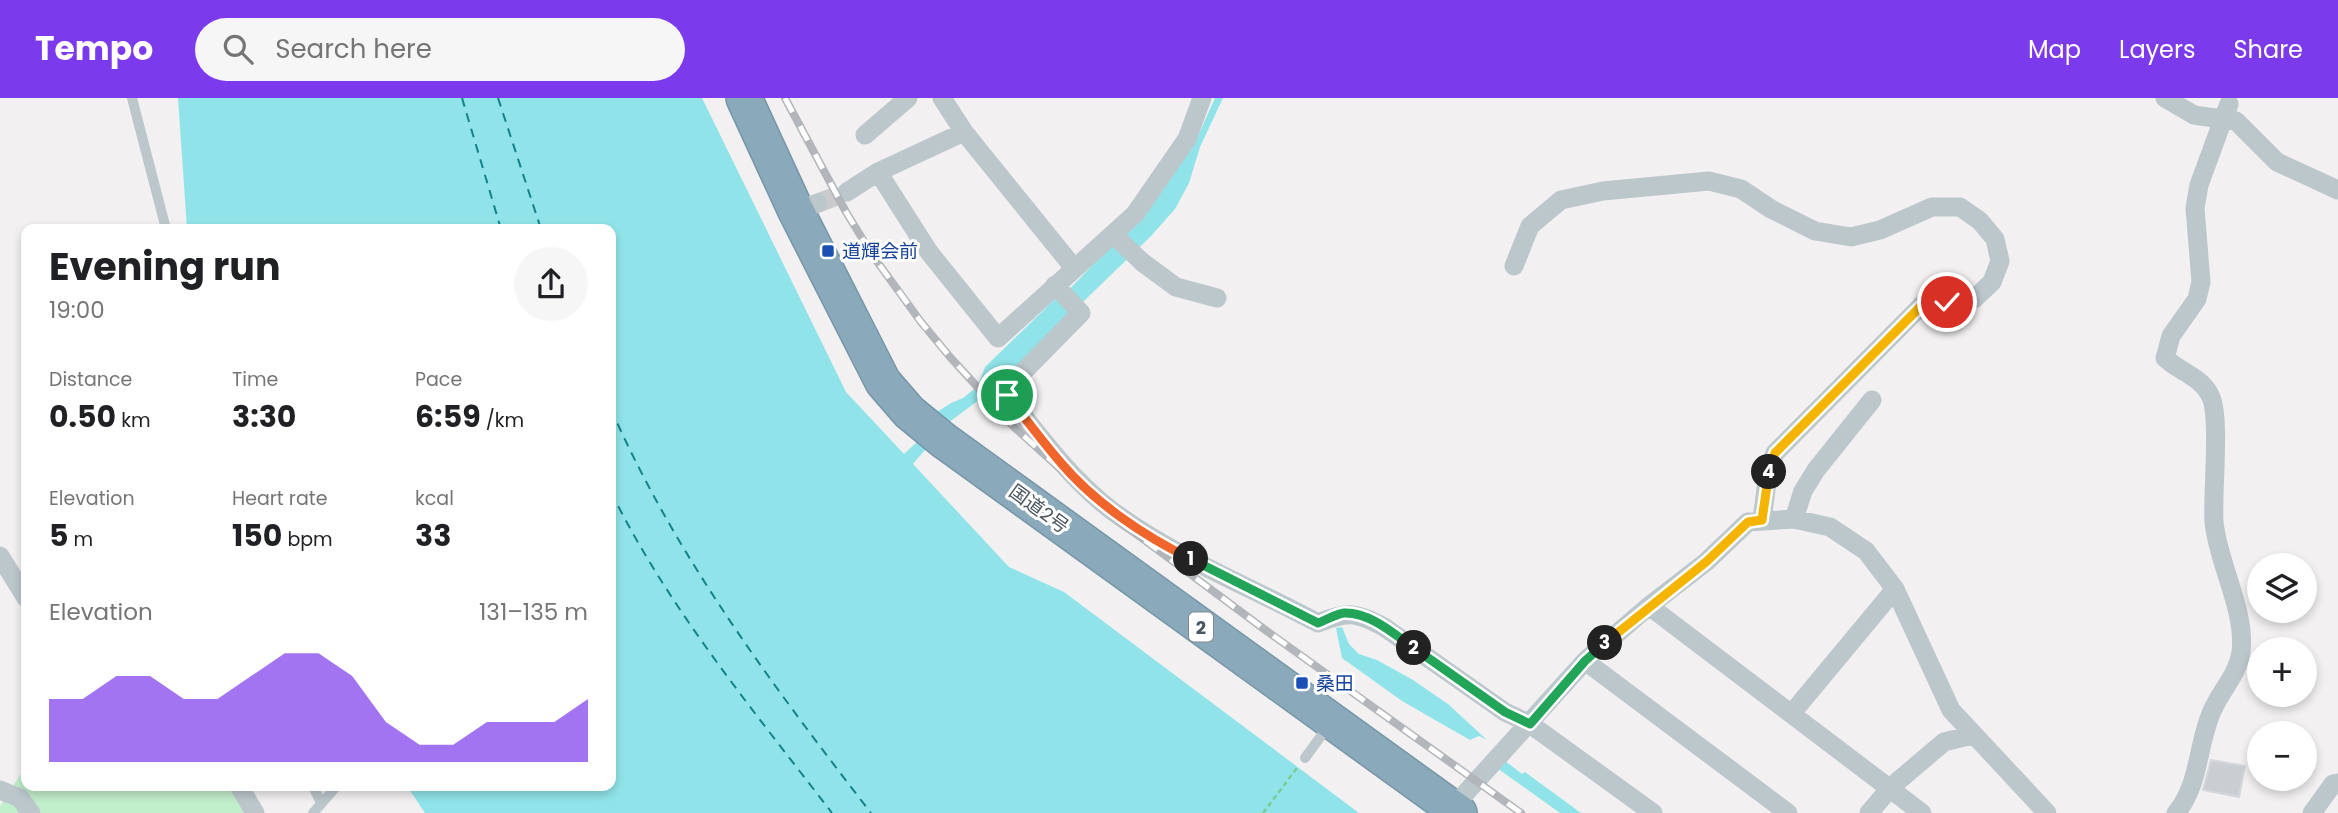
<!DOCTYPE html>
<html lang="en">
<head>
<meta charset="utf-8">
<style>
	:root { --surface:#fff; --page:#f6f6f6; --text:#202124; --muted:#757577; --accent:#7c3aed }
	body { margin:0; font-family:Poppins,"Noto Sans JP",sans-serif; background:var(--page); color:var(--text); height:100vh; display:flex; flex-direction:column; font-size:26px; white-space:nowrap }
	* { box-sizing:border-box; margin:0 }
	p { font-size:23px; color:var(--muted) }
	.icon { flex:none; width:38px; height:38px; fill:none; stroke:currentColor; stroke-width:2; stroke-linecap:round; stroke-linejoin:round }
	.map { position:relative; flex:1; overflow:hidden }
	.side { position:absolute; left:21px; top:126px; width:595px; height:567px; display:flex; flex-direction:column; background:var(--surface); border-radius:14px; box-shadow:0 4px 10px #0003 }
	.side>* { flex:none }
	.buttons { position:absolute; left:2247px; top:455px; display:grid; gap:14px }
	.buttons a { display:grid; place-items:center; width:70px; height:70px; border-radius:50%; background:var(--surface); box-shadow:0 4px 10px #0003; font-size:35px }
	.pin { position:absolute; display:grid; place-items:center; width:60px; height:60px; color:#fff; margin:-30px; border:4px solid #fff; border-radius:50%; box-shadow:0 2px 7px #0007 }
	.km { position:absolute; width:35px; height:35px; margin:-18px; border-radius:50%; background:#222; color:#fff; font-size:19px; line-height:35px; text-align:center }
	.round { display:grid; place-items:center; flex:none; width:74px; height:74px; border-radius:37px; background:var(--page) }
	.overview { display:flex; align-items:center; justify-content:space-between; height:119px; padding:0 28px }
	h1 { font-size:38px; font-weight:700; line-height:52px }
	.stats { display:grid; grid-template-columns:repeat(3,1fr); gap:10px; height:119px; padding:7px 28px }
	.stats div { display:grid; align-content:center }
	.stats b { font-size:30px; font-weight:700 }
	.stats small { font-size:19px; font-weight:400 }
	.stats p { font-size:19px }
	.chart { height:196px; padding:14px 28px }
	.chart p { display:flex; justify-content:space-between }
	.chart svg { width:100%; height:126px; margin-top:7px; fill:var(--accent); opacity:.7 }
	header { display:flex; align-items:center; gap:42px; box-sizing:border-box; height:98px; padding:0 35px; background:var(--accent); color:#fff }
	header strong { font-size:33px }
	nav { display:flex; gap:38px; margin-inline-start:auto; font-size:24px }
	.search { width:490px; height:63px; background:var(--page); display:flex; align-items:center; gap:18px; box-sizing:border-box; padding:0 24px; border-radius:38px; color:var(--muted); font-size:26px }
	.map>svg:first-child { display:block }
</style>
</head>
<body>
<header>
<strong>Tempo</strong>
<div class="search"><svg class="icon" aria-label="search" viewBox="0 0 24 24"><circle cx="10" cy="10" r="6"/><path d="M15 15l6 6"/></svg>Search here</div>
<nav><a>Map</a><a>Layers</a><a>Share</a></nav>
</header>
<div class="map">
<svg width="2338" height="715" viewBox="0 0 2338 715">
	<rect width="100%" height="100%" fill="#f2f0f0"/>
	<!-- green -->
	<path fill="#c1eecb" d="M26,668V688H244L256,715H0V708Z"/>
	<!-- water -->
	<path fill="#90e4e9" d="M178,0H702L846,294L904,356L919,342L934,316L951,305L963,300L978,288L985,269L1055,201L1061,200L1107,152L1181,65L1198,38L1215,0H1223L1200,49L1189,85L1175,111L1151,138L1084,203L1072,210L1071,216L1003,284L948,325L913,366L1009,469L1064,494L1359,715H425L407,688H611V131H187Z
		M1342,529L1349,546L1359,556L1377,562L1413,582L1448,606L1487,642L1479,638L1470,642L1402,603L1342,560L1336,530Z
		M1504,662L1522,676L1525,674L1581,715H1560L1497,670Z"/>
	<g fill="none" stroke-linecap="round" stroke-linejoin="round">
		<!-- ferry -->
		<path stroke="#128388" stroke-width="2" stroke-dasharray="9 7" stroke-linecap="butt" d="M462,0L501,131
			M498,0L541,131
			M611,311C676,459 773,588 871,715
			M611,394C669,511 753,612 832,715"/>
	</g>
	<!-- building -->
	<path fill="#caced2" stroke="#d4d7db" stroke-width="2" d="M2211,662L2245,668L2239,699L2203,692Z"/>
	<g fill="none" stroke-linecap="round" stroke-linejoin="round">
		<!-- street-tunnel -->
		<path stroke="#c8cacb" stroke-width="19" stroke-dasharray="19 10" stroke-linecap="butt" d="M818,105L847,94"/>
		<defs>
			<path id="highway" d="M744,0L796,113L883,284L909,314L943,342L1459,715"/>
		</defs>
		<!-- highway casing -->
		<use href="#highway" stroke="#7596a8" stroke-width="38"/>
		<!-- path -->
		<path stroke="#7aca96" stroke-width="2.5" stroke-dasharray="5 3.5" stroke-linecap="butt" d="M1263,715L1297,670"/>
		<!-- lane -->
		<path stroke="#bcc7cc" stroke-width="10" d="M132,0L166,131
			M1305,660L1329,627
			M313,688L321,705
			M313,715L337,688"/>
		<!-- street -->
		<path stroke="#bcc7cc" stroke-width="19" d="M942,0L964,34L1074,170
			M2165,0L2194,17L2236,23L2277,64L2338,92
			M865,37L908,0
			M878,74L929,154L998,240L1135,116L1187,41L1202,0
			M847,94L878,74L964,34
			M796,113L818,105
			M1113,136L1142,164L1176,189L1217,200
			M1514,168L1530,128L1561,102L1603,93L1709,83L1741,91L1771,111L1815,133L1851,139L1880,132L1932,109H1960L1980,123L1995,141L2000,163L1992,184L1974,201L1924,205L1775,355L1768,376L1762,422
			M1055,187L1081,215L1020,277L1007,297C1039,338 1070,380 1111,412C1174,459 1249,488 1318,525C1348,513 1355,514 1384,529L1505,614L1530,626L1653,715
			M1794,421L1803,393L1816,372L1872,302
			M0,458L26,500
			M1649,508L1922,715
			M1585,563L1788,715
			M1792,615L1895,491
			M239,688L255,715
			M0,692L20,700L31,715
			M1452,710L1585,563L1649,508L1706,464L1748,424L1794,421L1830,429L1866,453L1895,491L1951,612L2047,715
			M1869,715L1891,689L1944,644L1972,637
			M2176,715C2201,685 2197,644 2213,611C2222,591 2238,576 2241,554C2246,512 2218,466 2214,424C2212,395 2221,317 2210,297C2200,278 2180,274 2165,260L2171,238L2197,201L2201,184L2195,110L2199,87L2221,27
			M2312,715L2333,686L2338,685"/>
		<!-- highway -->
		<use href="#highway" stroke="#8aaabc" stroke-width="35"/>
		<defs>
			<path id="rail" d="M785,0L846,114L873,158L921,224L950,259L1014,329L1115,420L1264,531L1521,715"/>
		</defs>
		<!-- rail casing -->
		<use href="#rail" stroke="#b2b6ba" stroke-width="8"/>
		<!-- rail -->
		<use href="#rail" stroke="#fff" stroke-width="5" stroke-dasharray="16" stroke-linecap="butt"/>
		<!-- street-bridge -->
		<path stroke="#bcc7cc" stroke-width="19" d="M2221,27L2229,6"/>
	</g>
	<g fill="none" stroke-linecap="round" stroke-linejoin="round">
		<defs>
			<path id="split-1" d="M1007,297C1025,320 1042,343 1061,365C1095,405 1144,438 1191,461"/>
			<path id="split-2" d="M1191,461L1318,525C1326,522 1336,516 1344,515C1370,514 1394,536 1414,550"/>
			<path id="split-3" d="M1414,550L1505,614L1530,626L1585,563L1605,545"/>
			<path id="split-4" d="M1605,545L1706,464L1748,424L1762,422L1769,374"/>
			<path id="split-5" d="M1769,374L1775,355L1924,205L1947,204"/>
		</defs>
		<!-- split-1 casing -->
		<use href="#split-1" stroke="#fff" stroke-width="14"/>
		<!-- split-2 casing -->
		<use href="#split-2" stroke="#fff" stroke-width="14"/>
		<!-- split-3 casing -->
		<use href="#split-3" stroke="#fff" stroke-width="14"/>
		<!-- split-4 casing -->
		<use href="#split-4" stroke="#fff" stroke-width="14"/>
		<!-- split-5 casing -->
		<use href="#split-5" stroke="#fff" stroke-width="14"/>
		<!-- split-1 -->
		<use href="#split-1" stroke="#f0652b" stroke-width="9"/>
		<!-- split-2 -->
		<use href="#split-2" stroke="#22a559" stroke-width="9"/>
		<!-- split-3 -->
		<use href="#split-3" stroke="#22a559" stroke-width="9"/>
		<!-- split-4 -->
		<use href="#split-4" stroke="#f5b400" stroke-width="9"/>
		<!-- split-5 -->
		<use href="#split-5" stroke="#f5b400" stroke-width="9"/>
	</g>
	<!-- markers -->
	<g fill="#1a4fb4" stroke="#fff" stroke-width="2.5">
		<rect x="821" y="146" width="14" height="14" rx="3.5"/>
		<rect x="1295" y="578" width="14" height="14" rx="3.5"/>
	</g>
	<g text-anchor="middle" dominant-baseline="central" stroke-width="6" stroke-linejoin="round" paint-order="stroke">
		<!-- shield labels -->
		<rect fill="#fff" stroke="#80898e" stroke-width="2" x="1189" y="514.5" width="24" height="29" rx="5"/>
		<g font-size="18" font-weight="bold" fill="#49565d">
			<text x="1201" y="529">2</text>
		</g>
		<!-- transit labels -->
		<g font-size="19" fill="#164399" stroke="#fff" text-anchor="start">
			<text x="842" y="153">道輝会前</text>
			<text x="1316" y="585">桑田</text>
		</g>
		<!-- street labels -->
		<g font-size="19" fill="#49565d" stroke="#fff">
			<text transform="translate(1039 411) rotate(36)">国道2号</text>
		</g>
	</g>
</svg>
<div class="buttons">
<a><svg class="icon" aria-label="layers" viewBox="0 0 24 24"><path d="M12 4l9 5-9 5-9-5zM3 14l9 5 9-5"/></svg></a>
<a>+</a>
<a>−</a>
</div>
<div class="pin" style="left:1007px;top:297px;background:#1e9e55"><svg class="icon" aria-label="arrive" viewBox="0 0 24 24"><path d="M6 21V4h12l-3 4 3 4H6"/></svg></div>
<div class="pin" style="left:1947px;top:204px;background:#d93025"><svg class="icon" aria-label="check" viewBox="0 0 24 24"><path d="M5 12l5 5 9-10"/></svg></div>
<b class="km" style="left:1191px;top:461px">1</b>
<b class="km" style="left:1414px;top:550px">2</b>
<b class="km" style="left:1605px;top:545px">3</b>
<b class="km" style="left:1769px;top:374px">4</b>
<section class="side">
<div class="overview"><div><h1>Evening run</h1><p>19:00</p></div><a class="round"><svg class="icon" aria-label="share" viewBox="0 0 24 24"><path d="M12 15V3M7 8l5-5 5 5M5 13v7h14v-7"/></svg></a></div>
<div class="stats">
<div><p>Distance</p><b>0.50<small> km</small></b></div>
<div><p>Time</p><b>3:30</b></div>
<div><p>Pace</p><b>6:59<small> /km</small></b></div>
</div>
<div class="stats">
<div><p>Elevation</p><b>5<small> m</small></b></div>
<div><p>Heart rate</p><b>150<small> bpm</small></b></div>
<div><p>kcal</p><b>33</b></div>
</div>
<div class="chart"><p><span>Elevation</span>131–135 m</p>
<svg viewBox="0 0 160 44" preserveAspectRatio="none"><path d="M0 44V22L10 22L20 14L30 14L40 22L50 22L60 14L70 6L80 6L90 14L100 30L110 38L120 38L130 30L140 30L150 30L160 22V44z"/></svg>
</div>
</section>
</div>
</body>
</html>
